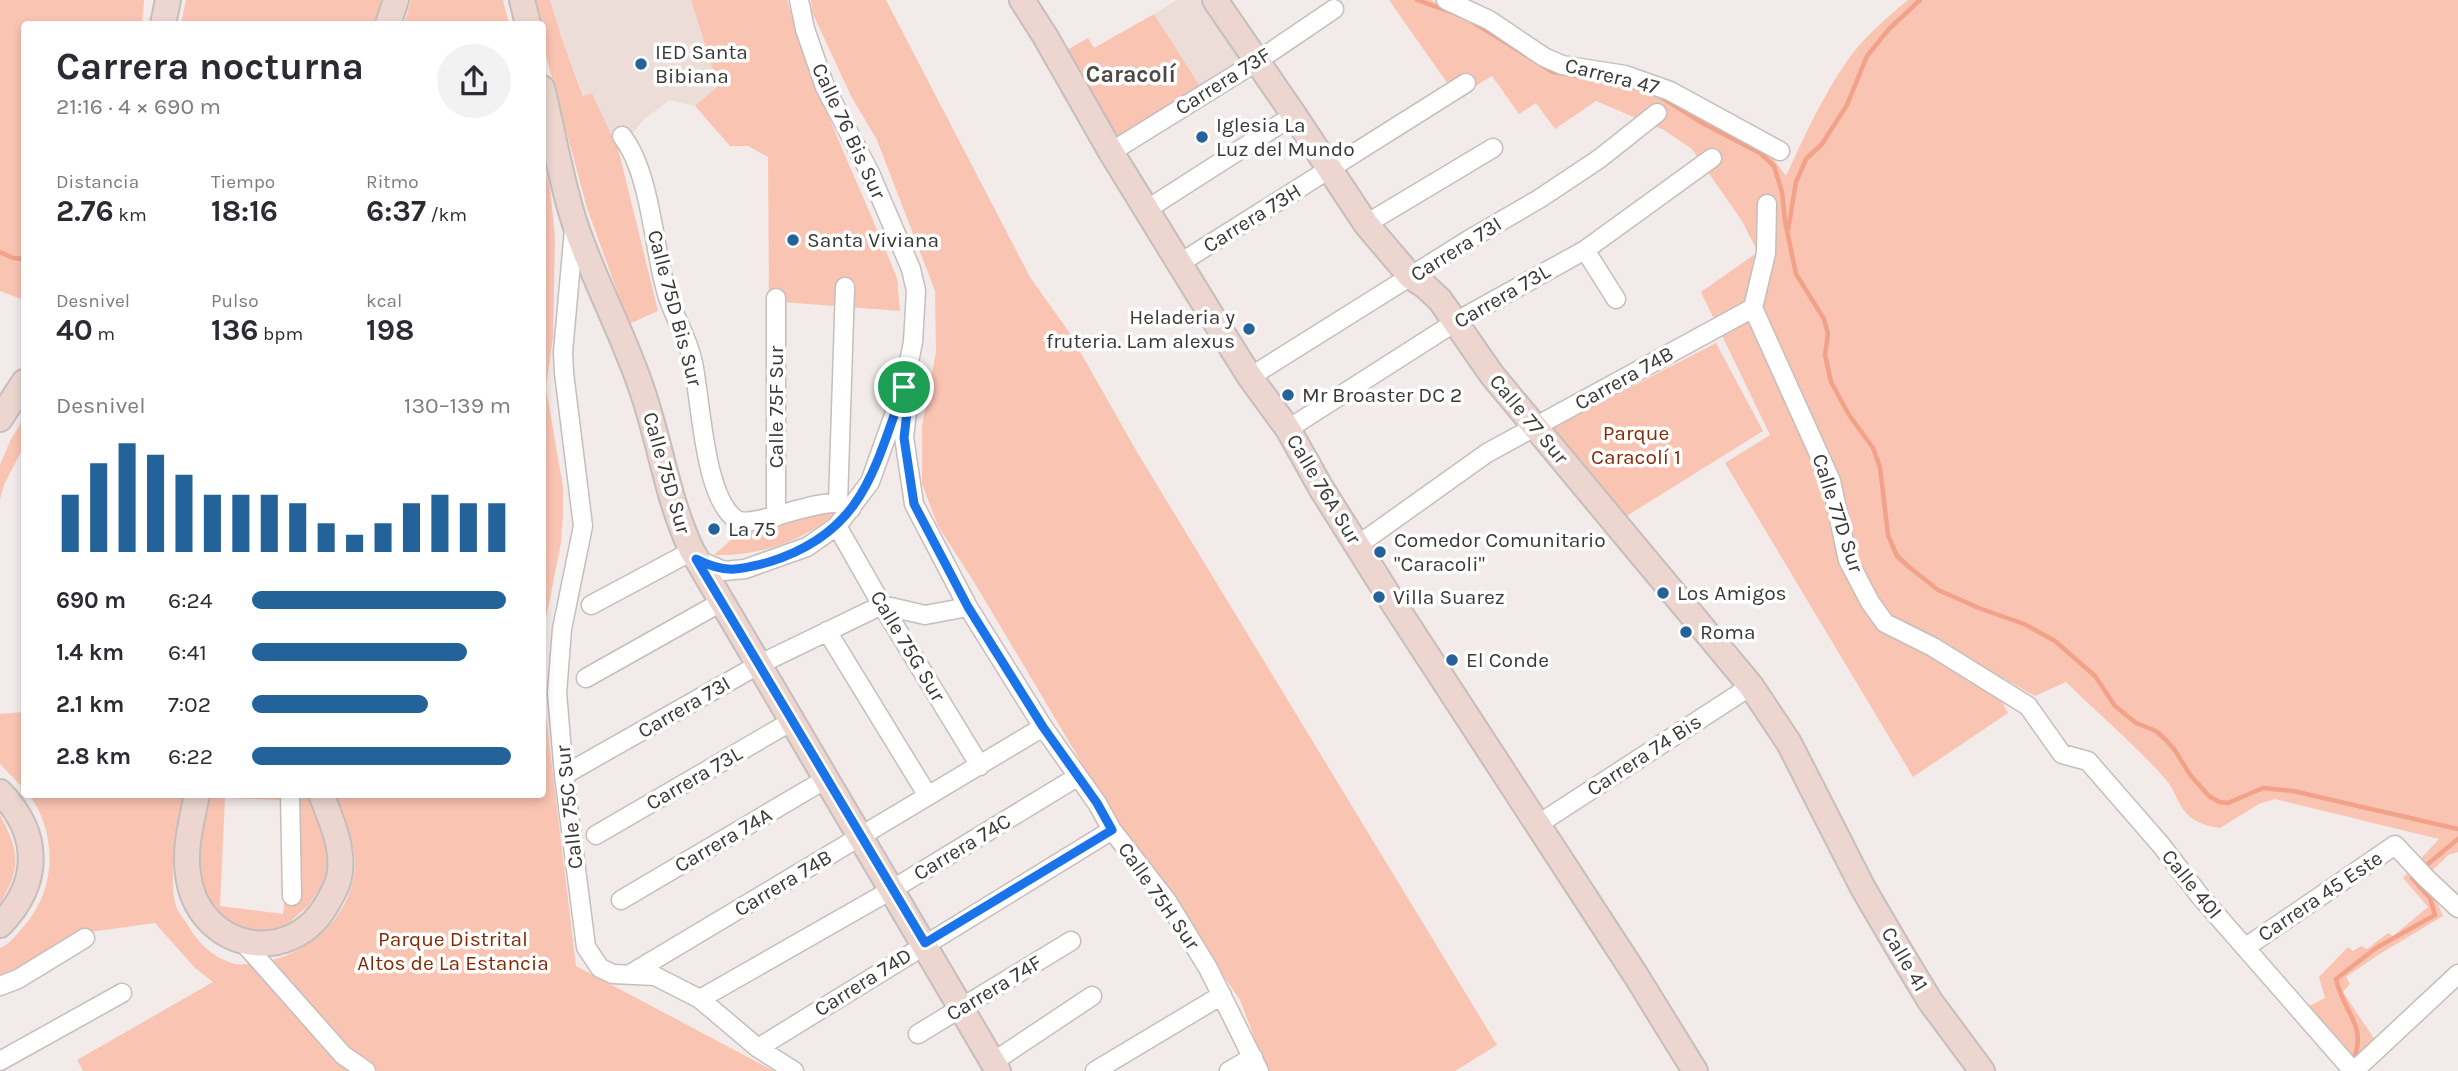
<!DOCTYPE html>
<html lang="es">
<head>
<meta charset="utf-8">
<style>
	:root { --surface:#fff; --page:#f2f2f3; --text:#2b2b33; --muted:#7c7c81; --accent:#246399 }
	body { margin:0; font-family:Karla,sans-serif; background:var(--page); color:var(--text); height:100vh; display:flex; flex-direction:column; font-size:26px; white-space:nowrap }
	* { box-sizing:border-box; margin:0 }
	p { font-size:23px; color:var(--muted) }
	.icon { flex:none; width:38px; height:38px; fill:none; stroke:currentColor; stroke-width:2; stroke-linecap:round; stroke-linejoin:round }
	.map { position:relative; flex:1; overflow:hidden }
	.details { position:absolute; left:21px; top:21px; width:525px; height:777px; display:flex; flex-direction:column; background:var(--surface); border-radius:7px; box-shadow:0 4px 10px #0003 }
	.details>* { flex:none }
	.pin { position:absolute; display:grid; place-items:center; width:60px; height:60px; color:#fff; margin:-30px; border:4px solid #fff; border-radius:50%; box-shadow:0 2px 7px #0007 }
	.round { display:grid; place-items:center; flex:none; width:74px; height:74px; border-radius:37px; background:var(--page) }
	.summary { display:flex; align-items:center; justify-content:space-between; height:119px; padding:0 35px }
	h1 { font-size:38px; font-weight:700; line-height:52px }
	.figures { display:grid; grid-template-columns:repeat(3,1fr); gap:10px; height:119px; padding:7px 35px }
	.figures div { display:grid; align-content:center }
	.figures b { font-size:30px; font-weight:700 }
	.figures small { font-size:19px; font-weight:400 }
	.figures p { font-size:19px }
	.chart { height:196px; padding:14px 35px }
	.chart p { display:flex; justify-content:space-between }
	.chart svg { width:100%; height:126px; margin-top:7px; stroke:var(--accent); stroke-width:6 }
	ul { padding:0 35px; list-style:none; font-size:23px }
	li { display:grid; grid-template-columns:112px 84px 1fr; align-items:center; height:52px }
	li i { height:18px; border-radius:9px; background:var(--accent) }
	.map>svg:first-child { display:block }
</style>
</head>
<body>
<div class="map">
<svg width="2458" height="1071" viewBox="0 0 2458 1071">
	<rect width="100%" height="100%" fill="#f2ebe9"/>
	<!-- built -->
	<path fill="#ecddd9" d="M550,0H691L718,86L695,106L670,100L644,119L631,135L612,136L592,93L584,96L563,42Z
		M1177,0H1207L1244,59L1200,86L1154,14Z"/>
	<!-- green -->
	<path fill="#fac4b3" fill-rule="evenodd" d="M0,0H144L142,24H24V300L0,291Z
		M186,0H383L374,24H181Z
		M411,0H503L509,24H404Z
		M531,0H550L563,42L583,96L592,93L612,136H615L658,311L629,324L587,208L543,45L542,24H537Z
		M691,0H787C815,96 860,185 897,278L900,311L769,301L768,157L748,146H730L695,106L718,86Z
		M811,0H886L1030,277L1069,332L1137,452L1497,1045L1455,1071H1267L1240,1000L1112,814L974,582L938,526L922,484V426L936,352L935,291L877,140L851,96L812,12Z
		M1389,0H1431L1604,76L1661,93L1770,154L1786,176C1804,137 1822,97 1847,61C1863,38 1886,18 1908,0H2458V852L2448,855L2421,882L2437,902L2443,916L2378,955L2346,977L2350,984L2343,992L2377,1043L2353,1065L2305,1008L2325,998L2319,977L2348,947L2353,951L2361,946L2367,949L2388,933L2393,936L2428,907L2403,878L2439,839L2275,799L2259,804L2220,828C2207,826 2195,823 2186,813C2177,803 2175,790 2167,781C2136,745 2099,715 2066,682L2035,696L1982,666L2008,713L1913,777L1725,463L1770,435L1701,292L1758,252L1742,221L1692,149L1664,130L1596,101L1555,129L1536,103L1519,114L1492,76L1457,97Z
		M1154,14L1200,86L1112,145L1060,54L1088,38L1094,48Z
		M543,160L550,189L555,237L553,337L546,388L563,487V513L561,543L544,628L543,667L542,507H545L542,485Z
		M1716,343L1763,431L1625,517L1548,430Z
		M24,418V446L4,485L0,499V465L11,439Z
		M811,509L840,510C803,541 763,556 714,555L739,533L774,530Z
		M543,691L576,966L774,1071H83L77,1060L213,982L195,968L155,923L82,933L37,959L0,975V948C10,944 16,935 24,926C57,888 57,836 30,795L185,794C180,823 167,880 176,906C178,912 184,919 187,924C198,943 213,958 235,964C242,965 250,964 256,963C305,958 352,918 355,866C356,842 342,817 334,795L542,794Z
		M24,712V789L0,764V714Z
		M208,795H310L325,833L329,861L327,873L324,882L308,906L284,927L259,932L242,930L218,919L196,878L198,833ZM225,798L284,800L288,873L283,914L220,906Z
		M0,815C19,850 22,868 0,903Z"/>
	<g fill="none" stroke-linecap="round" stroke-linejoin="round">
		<!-- stream -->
		<path stroke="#f2a288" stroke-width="4.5" d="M1417,0L1459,15
			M1473,22L1553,72L1592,78
			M1611,81L1633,87
			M1661,97L1704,124L1760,153L1774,166L1782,192L1785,221L1796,274L1824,319L1828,334L1825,355L1831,382L1849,415L1873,448L1880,467L1888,535L1897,556L1909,567L1938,590L1979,608L2024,624L2055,641L2095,676L2115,706L2136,723L2156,731L2166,740L2174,749L2191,776L2209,796L2219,802L2228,803L2263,788L2293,791L2458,829
			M1788,230L1796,182L1806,159L1822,144L1847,105L1867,56L1889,29L1920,0
			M0,252L13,258L24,259
			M2423,868L2458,839
			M2352,1064C2369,1025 2344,1015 2336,979L2376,948L2435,915L2430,898L2412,878L2417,874"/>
		<defs>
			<path id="street" d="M1446,0L1489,20L1544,57L1562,65L1625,75L1670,91L1780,151
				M622,136C651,173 653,247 667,294C674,318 688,337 693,363C701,400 704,500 737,520C752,528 813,501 836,503C841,503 847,507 851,509
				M1111,152L1256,62L1334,9
				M1767,204L1766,253L1753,308L1831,481L1848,560L1870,602L1885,623L1933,647L2028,706L2062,754L2088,761L2161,845L2200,896L2353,1071
				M1146,210L1294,115
				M1366,224L1493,148
				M574,230L563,352L564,373L583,526L562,629L557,693L564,775L586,947L600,968L613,974L655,976L700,999L758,1048L794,1071
				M1585,250L1616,299
				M1180,263L1466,83
				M1250,377L1470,239L1539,199L1599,159L1657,113
				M904,387L907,412L904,437L914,504L968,607L1043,727L1097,803L1112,830L1167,901L1208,968L1259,1071
				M1288,429L1457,321L1585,250L1712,158
				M838,503L845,287
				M776,517V298
				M837,526L882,605L980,766
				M1358,545L1487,453L1753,308
				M696,559L724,571L745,569L807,547L837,526L870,482L904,387L913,342L916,291L911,269L870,173L825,87L805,29L799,0
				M591,605L692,551
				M827,631L928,796
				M586,678L723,601
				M564,775L758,665L882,605L925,615L968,607
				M290,794L292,896
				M1537,825L1751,686
				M596,835L792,721
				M621,900L826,779
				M242,941L343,1055L366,1071
				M2246,947L2395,845L2426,878L2458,908
				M632,973L1043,727
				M0,986L18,979L85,938
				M700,999L893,889L1077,777
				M918,1034L1071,941
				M758,1048L1112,830
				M0,1061L122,993
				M993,1062L1092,996
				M1095,1071L1222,995
				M1229,1071L1253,1057
				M2354,1071L2458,974"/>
			<path id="secondary" d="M522,0L528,24
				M1022,0L1045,36L1111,152L1213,318L1250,377L1288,429L1321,488L1394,604L1635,974L1695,1071
				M1215,0L1294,115L1366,224L1411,277L1425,286L1440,300L1492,375L1751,686L1789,743L1863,888L1898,948L1930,1001L1982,1071
				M163,24L168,0
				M388,24L396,0
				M542,88C553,132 561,182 575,224C594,281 624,335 643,393C661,446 668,501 692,551L998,1071
				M0,419L24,382
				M0,792C41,834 41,883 0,925
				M197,794C192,820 184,848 188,874C197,950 291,970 328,902C333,893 339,883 340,872C343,845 331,820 321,794"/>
		</defs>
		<!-- street casing -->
		<use href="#street" stroke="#c5bebc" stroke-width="21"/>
		<!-- secondary casing -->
		<use href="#secondary" stroke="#c5bebc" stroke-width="28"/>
		<!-- street -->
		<use href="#street" stroke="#fff" stroke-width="18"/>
		<!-- secondary -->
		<use href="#secondary" stroke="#ecd6cf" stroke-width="24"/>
	</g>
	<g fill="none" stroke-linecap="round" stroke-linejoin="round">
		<defs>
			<path id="route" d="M904,387L907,412L904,438L914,504L968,607L1043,727L1097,803L1112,830L925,943L696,559C725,574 739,570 769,562C863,533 874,470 904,387Z"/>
		</defs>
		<!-- route casing -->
		<use href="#route" stroke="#fff" stroke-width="14"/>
		<!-- route -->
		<use href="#route" stroke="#1a73e8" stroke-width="9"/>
	</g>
	<!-- markers -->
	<g fill="#246399" stroke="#fff" stroke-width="2.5">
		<circle cx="641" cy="64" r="7"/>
		<circle cx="1202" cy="137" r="7"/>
		<circle cx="793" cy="240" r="7"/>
		<circle cx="1249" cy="329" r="7"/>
		<circle cx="1288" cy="395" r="7"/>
		<circle cx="714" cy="529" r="7"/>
		<circle cx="1380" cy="552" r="7"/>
		<circle cx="1663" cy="593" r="7"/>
		<circle cx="1379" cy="597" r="7"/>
		<circle cx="1686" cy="632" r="7"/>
		<circle cx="1452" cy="660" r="7"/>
	</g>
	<g text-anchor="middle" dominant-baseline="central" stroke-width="7" stroke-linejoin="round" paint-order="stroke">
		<!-- poi labels -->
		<g font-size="21" fill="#3b3938" stroke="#fff" text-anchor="start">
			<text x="655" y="52">IED Santa<tspan x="655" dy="24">Bibiana</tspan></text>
			<text x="1216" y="125">Iglesia La<tspan x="1216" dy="24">Luz del Mundo</tspan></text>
			<text x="807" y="240">Santa Viviana</text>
			<text x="1235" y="317" text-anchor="end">Heladeria y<tspan x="1235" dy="24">fruteria. Lam alexus</tspan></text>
			<text x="1302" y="395">Mr Broaster DC 2</text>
			<text x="728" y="529">La 75</text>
			<text x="1394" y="540">Comedor Comunitario<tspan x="1394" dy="24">"Caracoli"</tspan></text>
			<text x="1677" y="593">Los Amigos</text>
			<text x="1393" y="597">Villa Suarez</text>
			<text x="1700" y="632">Roma</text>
			<text x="1466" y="660">El Conde</text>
		</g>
		<!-- street labels -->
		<g font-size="21" fill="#3b3938" stroke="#fff">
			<text transform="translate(1612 76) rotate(14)">Carrera 47</text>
			<text transform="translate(1223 81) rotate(-32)">Carrera 73F</text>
			<text transform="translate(849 131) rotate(65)">Calle 76 Bis Sur</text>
			<text transform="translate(1252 218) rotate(-32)">Carrera 73H</text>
			<text transform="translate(1456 249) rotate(-32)">Carrera 73I</text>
			<text transform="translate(1502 296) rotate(-30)">Carrera 73L</text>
			<text transform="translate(675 308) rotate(75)">Calle 75D Bis Sur</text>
			<text transform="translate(1624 378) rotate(-29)">Carrera 74B</text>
			<text transform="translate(776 407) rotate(-90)">Calle 75F Sur</text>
			<text transform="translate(1529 419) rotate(50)">Calle 77 Sur</text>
			<text transform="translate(667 473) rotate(74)">Calle 75D Sur</text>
			<text transform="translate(1324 489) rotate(59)">Calle 76A Sur</text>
			<text transform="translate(1838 513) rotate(72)">Calle 77D Sur</text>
			<text transform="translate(908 646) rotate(59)">Calle 75G Sur</text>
			<text transform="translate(684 707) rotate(-30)">Carrera 73I</text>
			<text transform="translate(1644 755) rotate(-33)">Carrera 74 Bis</text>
			<text transform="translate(694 778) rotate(-30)">Carrera 73L</text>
			<text transform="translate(569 807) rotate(-96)">Calle 75C Sur</text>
			<text transform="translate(723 840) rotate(-30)">Carrera 74A</text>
			<text transform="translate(962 847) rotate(-31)">Carrera 74C</text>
			<text transform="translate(783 883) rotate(-31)">Carrera 74B</text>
			<text transform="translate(2192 884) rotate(51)">Calle 40I</text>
			<text transform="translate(1159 896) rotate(55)">Calle 75H Sur</text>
			<text transform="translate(2320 896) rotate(-34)">Carrera 45 Este</text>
			<text transform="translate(1905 959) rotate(59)">Calle 41</text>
			<text transform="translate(863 982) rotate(-32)">Carrera 74D</text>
			<text transform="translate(994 988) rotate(-31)">Carrera 74F</text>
		</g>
		<!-- park labels -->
		<g font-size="21" fill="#852904" stroke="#fff">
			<text x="1636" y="433">Parque<tspan x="1636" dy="24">Caracolí 1</tspan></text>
			<text x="453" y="939">Parque Distrital<tspan x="453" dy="24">Altos de La Estancia</tspan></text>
		</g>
		<!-- neighbourhood labels -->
		<g font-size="23" font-weight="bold" fill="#4e4846" stroke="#fff">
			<text x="1131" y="74">Caracolí</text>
		</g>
	</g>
</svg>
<div class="pin" style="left:904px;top:387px;background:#1e9e55"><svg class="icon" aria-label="arrive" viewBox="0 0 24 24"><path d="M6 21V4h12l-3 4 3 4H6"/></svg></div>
<section class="details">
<div class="summary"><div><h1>Carrera nocturna</h1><p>21:16 · 4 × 690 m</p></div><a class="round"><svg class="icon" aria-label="share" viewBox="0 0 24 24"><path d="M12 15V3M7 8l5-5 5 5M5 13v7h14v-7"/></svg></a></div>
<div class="figures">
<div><p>Distancia</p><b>2.76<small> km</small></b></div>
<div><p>Tiempo</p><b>18:16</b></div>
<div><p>Ritmo</p><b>6:37<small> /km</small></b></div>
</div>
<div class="figures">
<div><p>Desnivel</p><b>40<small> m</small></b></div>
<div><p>Pulso</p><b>136<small> bpm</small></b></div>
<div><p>kcal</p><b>198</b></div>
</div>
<div class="chart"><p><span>Desnivel</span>130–139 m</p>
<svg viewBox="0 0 160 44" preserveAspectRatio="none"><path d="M5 44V24M15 44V13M25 44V6M35 44V10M45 44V17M55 44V24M65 44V24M75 44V24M85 44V27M95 44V34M105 44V38M115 44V34M125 44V27M135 44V24M145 44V27M155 44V27"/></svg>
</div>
<ul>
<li><b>690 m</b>6:24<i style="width:98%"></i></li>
<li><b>1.4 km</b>6:41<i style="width:83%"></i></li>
<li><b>2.1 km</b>7:02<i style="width:68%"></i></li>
<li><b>2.8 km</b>6:22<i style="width:100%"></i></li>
</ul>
</section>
</div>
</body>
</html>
